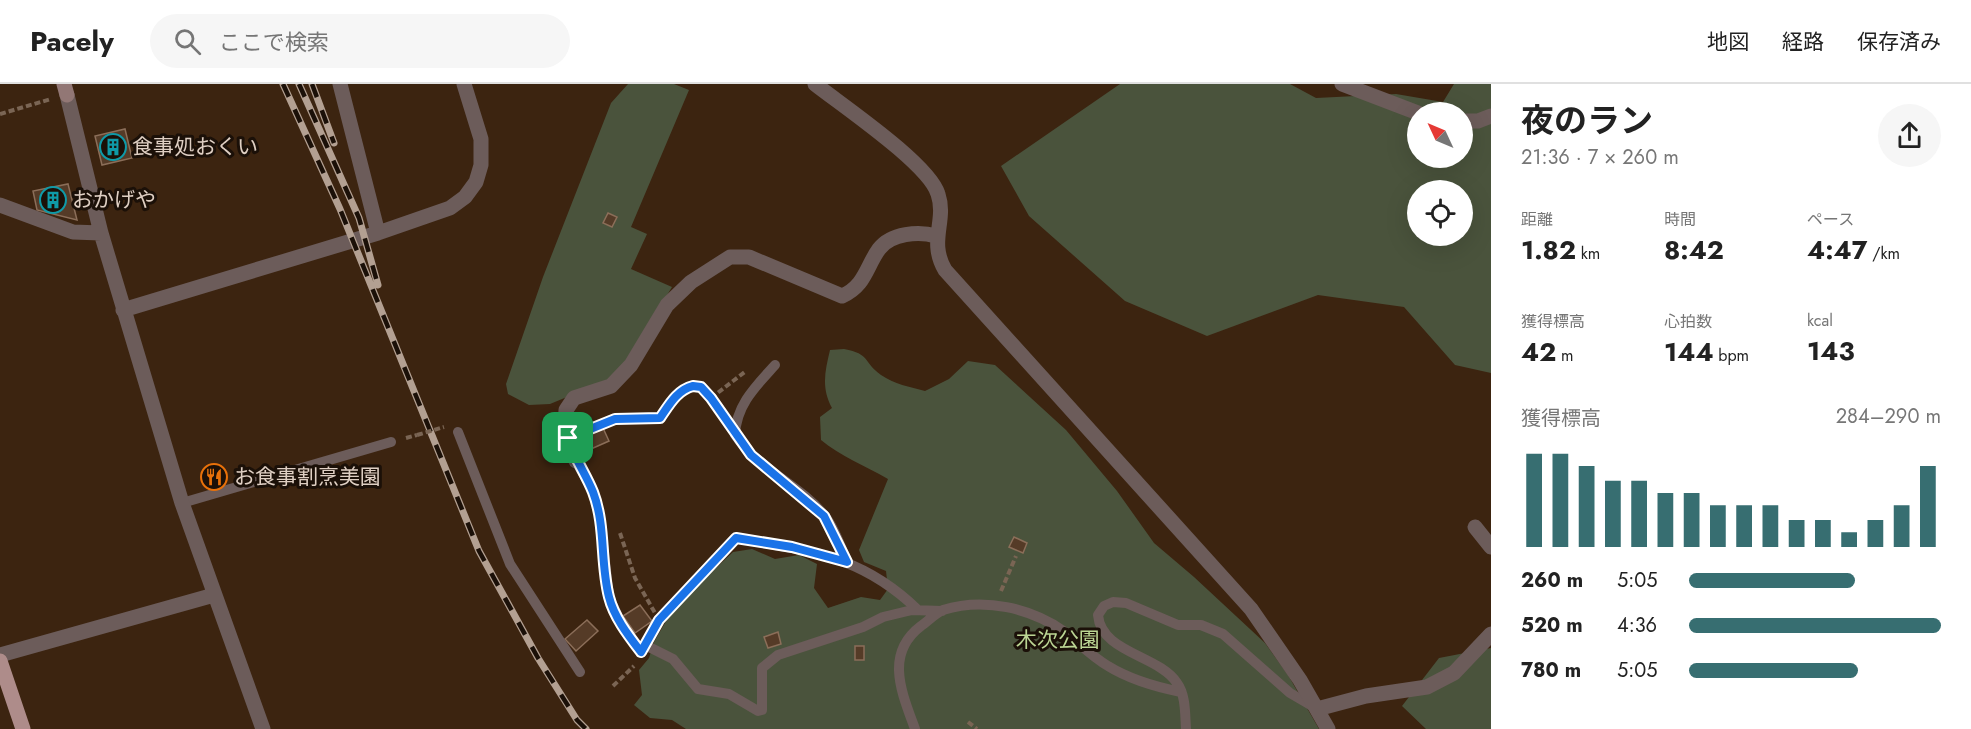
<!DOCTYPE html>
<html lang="ja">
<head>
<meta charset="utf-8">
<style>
	:root { --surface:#fff; --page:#f6f6f6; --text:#222; --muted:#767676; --line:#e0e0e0; --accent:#376e71 }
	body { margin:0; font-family:Jost,"Noto Sans JP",sans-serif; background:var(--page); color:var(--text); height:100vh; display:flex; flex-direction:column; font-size:22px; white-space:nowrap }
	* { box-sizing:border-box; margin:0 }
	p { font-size:20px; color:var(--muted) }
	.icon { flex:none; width:33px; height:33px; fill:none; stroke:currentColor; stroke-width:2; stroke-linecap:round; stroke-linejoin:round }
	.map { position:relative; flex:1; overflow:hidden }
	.details { display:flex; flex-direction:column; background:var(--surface); width:480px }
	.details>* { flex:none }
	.needle { width:39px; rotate:314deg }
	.controls { position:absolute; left:1407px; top:18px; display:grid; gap:12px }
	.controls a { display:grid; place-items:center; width:66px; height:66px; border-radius:50%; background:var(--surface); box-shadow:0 6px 24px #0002; font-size:30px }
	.pin { position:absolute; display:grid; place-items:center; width:51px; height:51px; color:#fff; margin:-26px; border-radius:12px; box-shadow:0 3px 9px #0006 }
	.round { display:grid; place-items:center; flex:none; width:63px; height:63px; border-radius:32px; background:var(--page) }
	.headline { display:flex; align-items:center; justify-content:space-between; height:102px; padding:0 30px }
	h1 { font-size:33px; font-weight:700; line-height:45px }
	.figures { display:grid; grid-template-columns:repeat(3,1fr); gap:9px; height:102px; padding:6px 30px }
	.figures div { display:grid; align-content:center }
	.figures b { font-size:26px; font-weight:700 }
	.figures small { font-size:16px; font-weight:400 }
	.figures p { font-size:16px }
	.chart { height:168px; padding:12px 30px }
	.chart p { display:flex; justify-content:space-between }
	.chart svg { width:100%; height:108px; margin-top:6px; stroke:var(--accent); stroke-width:6 }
	ul { padding:0 30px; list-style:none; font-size:20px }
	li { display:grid; grid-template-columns:96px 72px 1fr; align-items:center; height:45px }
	li i { height:15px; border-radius:8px; background:var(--accent) }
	header { display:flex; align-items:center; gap:36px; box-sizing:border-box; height:84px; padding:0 30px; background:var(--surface); border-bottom:2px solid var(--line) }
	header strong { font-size:28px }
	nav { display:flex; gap:33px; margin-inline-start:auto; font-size:21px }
	.search { width:420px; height:54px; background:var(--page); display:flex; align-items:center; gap:15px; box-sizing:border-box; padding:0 21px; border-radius:33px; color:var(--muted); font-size:22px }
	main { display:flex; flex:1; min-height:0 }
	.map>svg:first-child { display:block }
</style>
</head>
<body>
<header>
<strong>Pacely</strong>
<div class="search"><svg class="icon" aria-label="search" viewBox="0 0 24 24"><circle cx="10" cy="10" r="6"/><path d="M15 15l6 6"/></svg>ここで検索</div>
<nav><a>地図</a><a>経路</a><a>保存済み</a></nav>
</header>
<main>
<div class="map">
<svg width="1491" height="645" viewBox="0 0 1491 645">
	<rect width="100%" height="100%" fill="#3c2410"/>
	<!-- green -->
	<path fill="#4a533c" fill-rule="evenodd" d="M628,0H674L689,6L631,143L647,150L631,185L672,203L628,275L608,296L550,320L529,321L508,310L506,300L543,193L611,19Z
		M1120,0H1290L1316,14L1396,10L1443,18L1454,0H1491V289L1455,281L1404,223L1318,211L1207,252L1125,217L1029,132L1001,82ZM1418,28H1462V74H1418ZM1418,106H1462V152H1418Z
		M844,265C871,270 863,278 881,291C894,300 910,303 925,307L949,295L968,277L995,281L1066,346L1117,407L1154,459L1194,493L1265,559L1288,591L1319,645H686L672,636L650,634L634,621L642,611L639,586L649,574L654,558L669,532L683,515L733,468L752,465L775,475L799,471L817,480L814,504L828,524L861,513L880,516L888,505L886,487L864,478L859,466L888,395C866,382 840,372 821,356L820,333L832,324C821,304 825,287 830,266Z
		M1491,564V645H1426L1402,622L1439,574Z"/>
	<!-- building -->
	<path fill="#553b27" stroke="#8b6e59" stroke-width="1.5" d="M125,45L132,74L102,81L95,52Z
		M68,100L77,136L37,126L33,107Z
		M608,129L617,133L612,143L603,139Z
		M603,344L609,357L591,365L585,353Z
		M1014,453L1027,459L1023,469L1009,463Z
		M640,521L652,537L635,549L623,532Z
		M587,536L598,547L576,567L565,555Z
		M778,548L781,560L768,564L764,553Z
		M855,562H864V576H855Z"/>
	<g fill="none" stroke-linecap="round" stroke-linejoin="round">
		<!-- path -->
		<path stroke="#7a6554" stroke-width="4" stroke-dasharray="6 3" stroke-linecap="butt" d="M0,30L51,15
			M711,314L746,287
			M585,347L615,335L660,334C671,319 680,300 701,303L723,332
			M406,354L417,351
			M620,449L635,494L659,536
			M1001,507L1016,472
			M652,549L659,536L726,464
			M613,602L634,582
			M968,638L977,645"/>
		<!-- service -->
		<path stroke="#6c5c5a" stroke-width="10" d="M775,281C756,302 736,321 735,351C759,386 799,400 825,432C835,445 841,463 847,478
			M458,348L510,480L580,588
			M576,377L593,407L600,434L609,513L624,545L641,568
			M182,419L391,358
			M736,454C811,468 860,470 918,526
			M645,561L673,575L698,605L729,610L758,627L762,626V584L778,571L863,543L883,533L912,526L942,527
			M915,645C902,609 884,570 921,542C928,537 936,529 943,526C984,513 1031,524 1065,548C1079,559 1092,573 1108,582C1129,595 1156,603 1181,608
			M1186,645C1185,631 1186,611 1177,599C1159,571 1101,569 1098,531L1104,522L1113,518L1126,519L1178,541H1201L1223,550L1290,609L1314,623"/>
		<!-- minor -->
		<path stroke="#6c5c5a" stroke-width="15" d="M340,0L378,149
			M815,0C843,22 929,80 938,110C947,137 928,157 945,186L1251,525L1300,596L1328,645
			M1342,0L1418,29
			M67,11L101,149L182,419L263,645
			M1462,37H1478L1491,32
			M0,121L73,148L101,149
			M123,226L378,149L450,124L465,113L476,98L481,81V55L464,0
			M576,377L565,341L566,326L574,314L611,302L631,281L667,221L691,198L730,173H749L842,212C865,202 866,183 879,165C891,149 919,147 936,152
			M1475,443L1491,463
			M0,571L214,511
			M1317,625L1366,612L1427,603L1454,589L1491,550"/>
		<!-- secondary -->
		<path stroke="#927775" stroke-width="15" d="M64,0L67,11"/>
		<!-- primary -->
		<path stroke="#ae8c8a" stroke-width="15" d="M0,577L23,645"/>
		<defs>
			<path id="rail" d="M283,0L340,125L479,467L538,574L577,636L586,645
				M299,0L359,134L378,201
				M312,0L334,59"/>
		</defs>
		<!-- rail casing -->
		<use href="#rail" stroke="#b3a092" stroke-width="7"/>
		<!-- rail -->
		<use href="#rail" stroke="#1b1008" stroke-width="4.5" stroke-dasharray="14" stroke-linecap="butt"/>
		<!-- path-bridge -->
		<path stroke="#7a6554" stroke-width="4" stroke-dasharray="6 3" stroke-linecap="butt" d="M417,351L444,343"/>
	</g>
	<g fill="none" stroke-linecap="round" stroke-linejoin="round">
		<defs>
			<path id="route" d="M693,302L701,303L711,314L751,371L824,432L847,478L792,463L736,454L659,536L641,568C628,551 614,533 609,513C600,478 606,442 593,408C586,390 574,374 568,354L615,335L660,334C669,321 677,306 693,302Z"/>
		</defs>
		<!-- route casing -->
		<use href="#route" stroke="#fff" stroke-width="12"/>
		<!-- route -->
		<use href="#route" stroke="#1a73e8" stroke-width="8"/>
	</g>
	<!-- icons -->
	<defs>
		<symbol id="building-ring" viewBox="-11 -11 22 22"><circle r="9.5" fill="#1b1008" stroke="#0f9aa8" stroke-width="1.5"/><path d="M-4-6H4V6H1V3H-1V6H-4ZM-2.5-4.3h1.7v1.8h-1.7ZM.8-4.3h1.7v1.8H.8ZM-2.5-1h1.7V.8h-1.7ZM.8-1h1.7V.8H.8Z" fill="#0f9aa8"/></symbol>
		<symbol id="restaurant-ring" viewBox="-11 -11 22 22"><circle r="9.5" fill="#1b1008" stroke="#e8710a" stroke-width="1.5"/><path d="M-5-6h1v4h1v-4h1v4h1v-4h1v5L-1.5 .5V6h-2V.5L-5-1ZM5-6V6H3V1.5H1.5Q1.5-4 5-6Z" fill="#e8710a"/></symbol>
	</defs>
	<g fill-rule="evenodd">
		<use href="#building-ring" x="98" y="48" width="30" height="30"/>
		<use href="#building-ring" x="38" y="101" width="30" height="30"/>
		<use href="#restaurant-ring" x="199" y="378" width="30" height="30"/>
	</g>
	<g text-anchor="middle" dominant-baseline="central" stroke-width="6" stroke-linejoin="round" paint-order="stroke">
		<!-- poi labels -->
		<g font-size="21" fill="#dfcfc3" stroke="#1b1008" text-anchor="start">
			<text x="132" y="63">食事処おくい</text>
			<text x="72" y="116">おかげや</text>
			<text x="234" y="393">お食事割烹美園</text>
		</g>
		<!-- park labels -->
		<g font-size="21" fill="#bbd593" stroke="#1b1008">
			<text x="1058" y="556">木次公園</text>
		</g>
	</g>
</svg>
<div class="controls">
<a><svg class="needle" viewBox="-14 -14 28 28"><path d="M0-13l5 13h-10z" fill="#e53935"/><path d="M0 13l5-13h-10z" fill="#767676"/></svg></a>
<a><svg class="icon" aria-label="locate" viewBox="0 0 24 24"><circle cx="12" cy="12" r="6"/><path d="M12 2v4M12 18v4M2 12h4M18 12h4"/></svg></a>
</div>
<div class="pin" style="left:568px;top:354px;background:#1e9e55"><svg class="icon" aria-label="arrive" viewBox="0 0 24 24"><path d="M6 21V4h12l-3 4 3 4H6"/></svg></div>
</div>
<section class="details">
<div class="headline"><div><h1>夜のラン</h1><p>21:36 · 7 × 260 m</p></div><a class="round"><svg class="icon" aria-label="share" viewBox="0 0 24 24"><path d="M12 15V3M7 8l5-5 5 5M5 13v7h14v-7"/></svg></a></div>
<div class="figures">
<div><p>距離</p><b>1.82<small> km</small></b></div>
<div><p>時間</p><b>8:42</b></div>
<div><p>ペース</p><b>4:47<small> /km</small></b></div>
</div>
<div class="figures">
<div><p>獲得標高</p><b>42<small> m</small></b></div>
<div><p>心拍数</p><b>144<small> bpm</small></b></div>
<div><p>kcal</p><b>143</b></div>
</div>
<div class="chart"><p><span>獲得標高</span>284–290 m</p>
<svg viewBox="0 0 160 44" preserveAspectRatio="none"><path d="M5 44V6M15 44V6M25 44V11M35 44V17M45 44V17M55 44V22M65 44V22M75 44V27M85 44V27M95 44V27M105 44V33M115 44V33M125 44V38M135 44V33M145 44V27M155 44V11"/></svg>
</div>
<ul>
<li><b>260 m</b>5:05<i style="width:66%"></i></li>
<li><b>520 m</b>4:36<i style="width:100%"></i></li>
<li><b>780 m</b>5:05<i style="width:67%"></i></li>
</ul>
</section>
</main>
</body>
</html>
